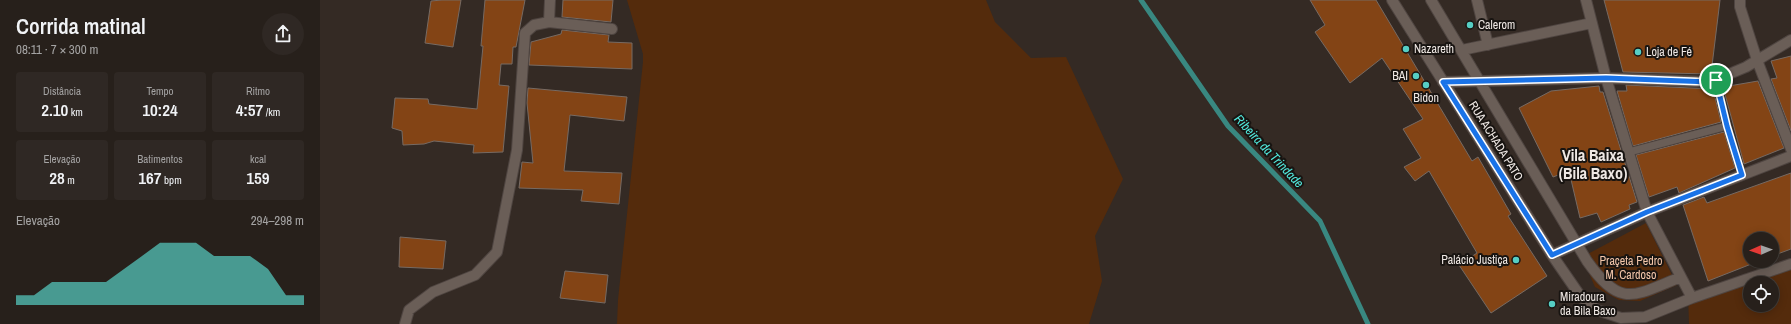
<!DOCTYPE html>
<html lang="pt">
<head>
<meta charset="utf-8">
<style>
	:root { --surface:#27201b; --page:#2f2824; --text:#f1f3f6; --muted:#a4a3a3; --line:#433e3a; --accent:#56cec4 }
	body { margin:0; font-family:"Archivo Narrow",sans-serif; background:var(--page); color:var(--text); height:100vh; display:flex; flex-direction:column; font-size:15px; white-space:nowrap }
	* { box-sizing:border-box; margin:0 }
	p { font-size:13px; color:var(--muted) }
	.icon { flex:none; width:22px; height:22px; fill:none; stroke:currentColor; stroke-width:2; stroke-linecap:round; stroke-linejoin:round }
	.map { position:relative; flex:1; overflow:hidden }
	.details { display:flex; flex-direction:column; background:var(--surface); width:320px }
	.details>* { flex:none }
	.needle { width:26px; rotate:268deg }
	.fabs { position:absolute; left:1423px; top:232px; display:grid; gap:8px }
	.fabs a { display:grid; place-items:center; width:36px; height:36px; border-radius:50%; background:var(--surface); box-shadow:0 2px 10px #0003,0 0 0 1px var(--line); font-size:20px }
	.pin { position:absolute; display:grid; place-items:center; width:34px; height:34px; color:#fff; margin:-17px; border:2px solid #fff; border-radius:50%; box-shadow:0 1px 4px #0007 }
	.round { display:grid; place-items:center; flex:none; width:42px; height:42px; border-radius:21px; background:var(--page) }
	.headline { display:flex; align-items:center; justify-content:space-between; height:68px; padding:0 16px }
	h1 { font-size:22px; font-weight:600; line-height:30px }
	.stats { display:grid; grid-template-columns:repeat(3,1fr); gap:6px; height:68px; padding:4px 16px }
	.stats div { display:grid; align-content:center; border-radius:4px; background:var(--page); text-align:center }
	.stats b { font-size:17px; font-weight:600 }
	.stats small { font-size:11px; font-weight:400 }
	.stats p { font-size:11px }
	.chart { height:112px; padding:8px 16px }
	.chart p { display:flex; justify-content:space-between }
	.chart svg { width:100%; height:72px; margin-top:4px; fill:var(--accent); opacity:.7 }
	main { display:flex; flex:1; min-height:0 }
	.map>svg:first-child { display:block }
</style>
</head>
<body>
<main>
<section class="details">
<div class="headline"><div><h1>Corrida matinal</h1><p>08:11 · 7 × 300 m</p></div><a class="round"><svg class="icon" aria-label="share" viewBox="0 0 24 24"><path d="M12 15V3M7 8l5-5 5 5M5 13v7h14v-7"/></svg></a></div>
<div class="stats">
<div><p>Distância</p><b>2.10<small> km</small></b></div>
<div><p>Tempo</p><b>10:24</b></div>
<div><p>Ritmo</p><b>4:57<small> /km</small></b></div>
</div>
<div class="stats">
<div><p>Elevação</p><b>28<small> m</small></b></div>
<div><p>Batimentos</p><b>167<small> bpm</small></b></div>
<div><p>kcal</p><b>159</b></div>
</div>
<div class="chart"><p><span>Elevação</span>294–298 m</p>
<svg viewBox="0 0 160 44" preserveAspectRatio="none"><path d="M0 44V38L10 38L20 30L30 30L40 30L50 30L60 22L70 14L80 6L90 6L100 6L110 14L120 14L130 14L140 22L150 38L160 38V44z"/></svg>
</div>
</section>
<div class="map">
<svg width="1471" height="324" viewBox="0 0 1471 324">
	<rect width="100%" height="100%" fill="#342a24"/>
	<!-- green -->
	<path fill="#542b0c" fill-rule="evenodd" d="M307,0H666L675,22L711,58L746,57L803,179L775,236L782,281L769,324H297L298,300L323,62V54Z
		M1326,223L1357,285L1320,301L1299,300L1275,287L1262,257Z
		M1471,265V324H1369L1368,293ZM1430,283H1452V305H1430Z"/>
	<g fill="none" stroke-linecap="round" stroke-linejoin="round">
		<!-- stream -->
		<path stroke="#398881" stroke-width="5" d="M821,0L908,126L1000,221L1048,324"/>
	</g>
	<!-- building -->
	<path fill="#834415" stroke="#766a63" d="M122,0H141L133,47L105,43L111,1Z
		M165,0H205L196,47H193L192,64H181L179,85L189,86L183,152L153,153L154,145L114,141L104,144L83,145L82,131L72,128L75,98L108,99L109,104L157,109L163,46H161Z
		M243,0H293L291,22L242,17Z
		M990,0H1056L1152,161L1158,157L1191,214L1188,216L1227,276L1171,313L1139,265L1157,253L1109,171L1095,181L1084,167L1101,158L1083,129L1103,119L1062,58L1030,83L995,32L1005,25Z
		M1284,0H1400L1391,74L1303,72Z
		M242,30L289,35L288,42L312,43V69L209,65L211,42L241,34Z
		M1471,56V131L1451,79L1457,78L1451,61Z
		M1438,81L1464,148L1424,164L1403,87Z
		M1306,85L1393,89L1401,122L1313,146L1297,91H1307Z
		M1279,86L1280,92H1283L1317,202L1309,205L1310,209L1281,222L1277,213L1260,218L1249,171L1233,177L1199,108L1231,91Z
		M208,88L307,97L304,121L250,115L244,171L302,173L299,204L261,201L263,190L199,188L202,162L213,163L207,103Z
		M1404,132L1415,168L1359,193L1357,187L1329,197L1316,155Z
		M1471,173V249L1452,256V239H1430V261H1439L1388,281L1363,205L1384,197L1387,203Z
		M80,237L126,241L123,269L79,267Z
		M245,271L288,275L285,303L240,298Z"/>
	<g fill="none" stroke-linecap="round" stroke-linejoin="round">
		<defs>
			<path id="lane" d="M1407,126L1422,175
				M1309,152L1407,126L1396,80"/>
			<path id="street" d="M1072,0L1232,255L1261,297L1277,310L1301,318L1325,317L1372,298L1471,264
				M1111,0L1267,261C1301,309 1313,296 1361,277
				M1157,0L1168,45
				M1266,0L1286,78L1327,212L1372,298
				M1420,0V7L1437,60L1471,149
				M229,22L292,29
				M1142,50L1272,23
				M1123,82L1286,78L1390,82L1426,67L1471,40
				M1232,255L1327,212L1471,156
				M85,324L89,310L113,292L155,275L177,252L197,150L205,33L214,25L229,22L230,0"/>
		</defs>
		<!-- lane casing -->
		<use href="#lane" stroke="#4f4541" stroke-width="9"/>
		<!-- street casing -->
		<use href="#street" stroke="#4f4541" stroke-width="12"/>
		<!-- lane -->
		<use href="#lane" stroke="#6a5e57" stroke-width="7"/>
		<!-- street -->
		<use href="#street" stroke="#6a5e57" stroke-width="10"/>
	</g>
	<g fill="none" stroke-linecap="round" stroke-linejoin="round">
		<defs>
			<path id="route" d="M1286,78L1390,82L1396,80L1407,126L1422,175L1327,212L1232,255L1123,82Z"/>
		</defs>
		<!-- route casing -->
		<use href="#route" stroke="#fff" stroke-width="8"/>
		<!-- route -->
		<use href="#route" stroke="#1a73e8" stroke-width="5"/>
	</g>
	<!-- markers -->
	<g fill="#56cec4" stroke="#181411" stroke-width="1.5">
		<circle cx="1150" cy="25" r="4"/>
		<circle cx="1086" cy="49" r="4"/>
		<circle cx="1318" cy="52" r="4"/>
		<circle cx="1096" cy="76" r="4"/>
		<circle cx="1106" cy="85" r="4"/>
		<circle cx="1196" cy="260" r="4"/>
		<circle cx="1232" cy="304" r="4"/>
	</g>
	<g text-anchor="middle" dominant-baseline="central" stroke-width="4" stroke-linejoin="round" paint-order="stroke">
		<!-- poi labels -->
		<g font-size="12" fill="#efe8e4" stroke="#181411" text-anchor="start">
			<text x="1158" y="25">Calerom</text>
			<text x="1094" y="49">Nazareth</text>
			<text x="1326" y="52">Loja de Fé</text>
			<text x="1088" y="76" text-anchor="end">BAI</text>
			<text x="1106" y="98" text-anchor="middle">Bidon</text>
			<text x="1188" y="260" text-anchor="end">Palácio Justiça</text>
			<text x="1240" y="297">Miradoura<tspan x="1240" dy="14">da Bila Baxo</tspan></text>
		</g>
		<!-- street labels -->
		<g font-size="12" fill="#efe8e4" stroke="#181411">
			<text transform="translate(1176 141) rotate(58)">RUA ACHADA PATO</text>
		</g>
		<!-- park labels -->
		<g font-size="12" fill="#f3c6aa" stroke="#181411">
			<text x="1311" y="261">Praçeta Pedro<tspan x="1311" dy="14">M. Cardoso</tspan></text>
		</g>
		<!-- water labels -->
		<g font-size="13" font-style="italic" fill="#52eade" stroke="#181411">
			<text transform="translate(949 151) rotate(47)">Ribeira da Trindade</text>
		</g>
		<!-- district labels -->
		<g font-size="16" font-weight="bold" fill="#efe8e4" stroke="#181411">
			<text x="1273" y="155">Vila Baixa<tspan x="1273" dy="18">(Bila Baxo)</tspan></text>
		</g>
	</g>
</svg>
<div class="fabs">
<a><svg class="needle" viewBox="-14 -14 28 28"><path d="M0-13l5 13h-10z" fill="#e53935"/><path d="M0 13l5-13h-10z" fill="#a4a3a3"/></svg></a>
<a><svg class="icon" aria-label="locate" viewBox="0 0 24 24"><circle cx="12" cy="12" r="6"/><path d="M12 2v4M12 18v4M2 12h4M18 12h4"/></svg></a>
</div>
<div class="pin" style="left:1396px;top:80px;background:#1e9e55"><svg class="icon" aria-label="arrive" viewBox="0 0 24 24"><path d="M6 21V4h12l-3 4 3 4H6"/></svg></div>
</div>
</main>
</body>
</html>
